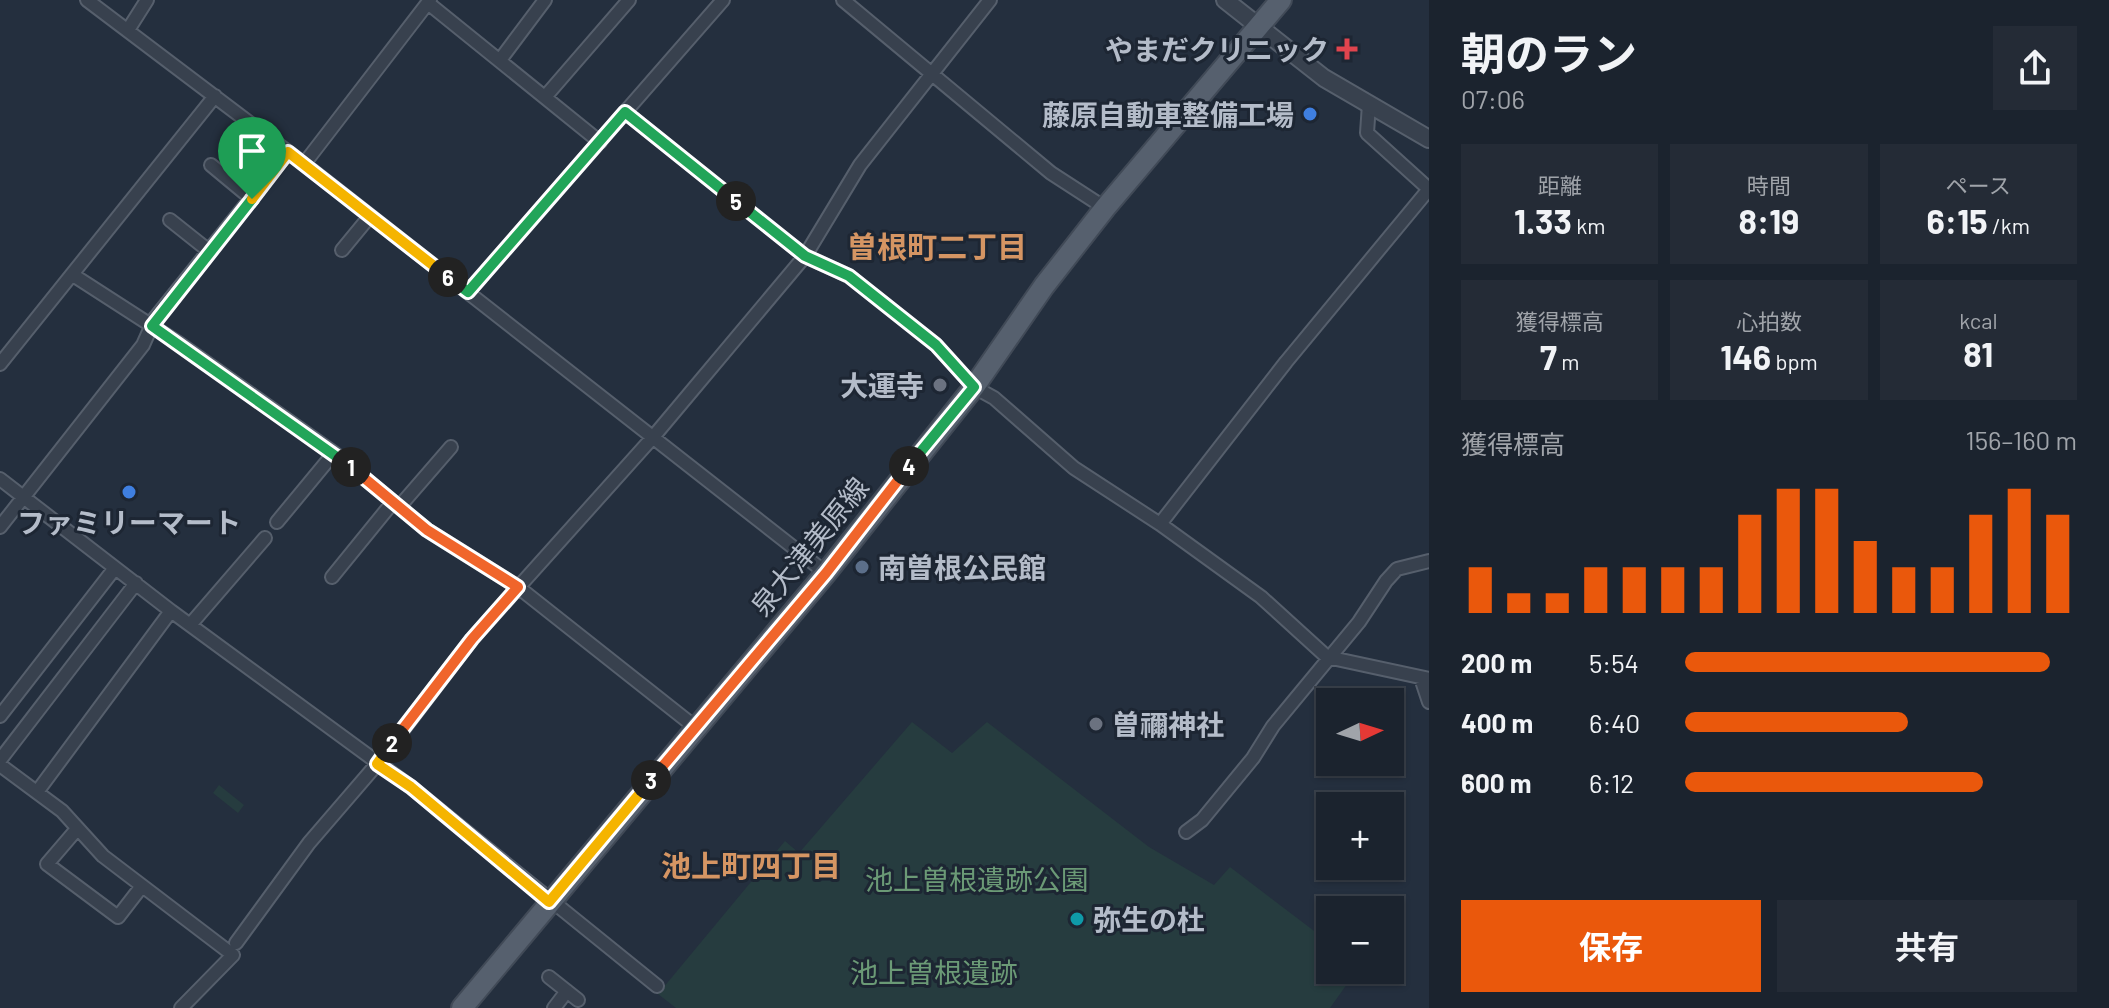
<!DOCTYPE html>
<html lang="ja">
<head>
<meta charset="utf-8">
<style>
	:root { --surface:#1b232e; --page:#242b36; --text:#f1f3f6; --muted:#a0a4aa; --line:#39404a; --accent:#ea580c }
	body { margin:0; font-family:Barlow,"Noto Sans JP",sans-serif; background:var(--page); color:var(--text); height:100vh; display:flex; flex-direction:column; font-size:30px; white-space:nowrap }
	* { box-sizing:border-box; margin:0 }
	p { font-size:26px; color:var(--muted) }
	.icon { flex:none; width:44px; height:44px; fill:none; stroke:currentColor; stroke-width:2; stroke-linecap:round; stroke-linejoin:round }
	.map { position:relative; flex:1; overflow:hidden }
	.sheet { display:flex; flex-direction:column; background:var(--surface); width:680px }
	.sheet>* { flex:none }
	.needle { width:52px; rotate:86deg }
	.controls { position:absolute; left:1316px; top:688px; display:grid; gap:16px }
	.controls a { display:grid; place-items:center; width:88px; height:88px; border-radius:0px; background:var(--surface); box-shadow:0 2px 6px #0004,0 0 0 2px var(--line); font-size:40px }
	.pin { position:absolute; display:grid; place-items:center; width:68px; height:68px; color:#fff; margin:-82px -34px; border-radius:50% 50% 50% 0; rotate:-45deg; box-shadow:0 0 8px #0007 }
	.pin .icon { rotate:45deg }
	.km { position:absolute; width:40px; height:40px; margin:-20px; border-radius:50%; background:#222; color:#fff; font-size:22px; line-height:40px; text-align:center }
	.round { display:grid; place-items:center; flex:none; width:84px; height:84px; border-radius:0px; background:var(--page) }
	.summary { display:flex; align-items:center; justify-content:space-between; height:136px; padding:0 32px }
	h1 { font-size:44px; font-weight:700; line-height:60px }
	.figures { display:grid; grid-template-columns:repeat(3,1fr); gap:12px; height:136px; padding:8px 32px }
	.figures div { display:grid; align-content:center; border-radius:0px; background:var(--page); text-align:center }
	.figures b { font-size:34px; font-weight:700 }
	.figures small { font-size:22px; font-weight:400 }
	.figures p { font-size:22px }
	.chart { height:224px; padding:16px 32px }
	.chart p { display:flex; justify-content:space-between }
	.chart svg { width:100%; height:144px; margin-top:8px; stroke:var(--accent); stroke-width:6 }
	.action { display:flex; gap:16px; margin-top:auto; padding:16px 32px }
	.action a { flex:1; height:92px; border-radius:0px; background:var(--accent); color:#fff; font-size:32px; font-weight:700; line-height:92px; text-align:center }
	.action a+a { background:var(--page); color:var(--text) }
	ul { padding:0 32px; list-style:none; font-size:26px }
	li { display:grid; grid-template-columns:128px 96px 1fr; align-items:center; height:60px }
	li i { height:20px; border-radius:10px; background:var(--accent) }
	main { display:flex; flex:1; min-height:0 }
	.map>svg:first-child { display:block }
</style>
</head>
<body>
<main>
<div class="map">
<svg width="1429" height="1008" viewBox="0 0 1429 1008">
	<rect width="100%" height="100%" fill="#242f3e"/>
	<!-- green -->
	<path fill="#263c3f" d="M912,722L952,753L987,722L1149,847L1214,885L1230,867L1330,943V970H1357L1330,1008H676L658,994L785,841L799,853Z
		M219,785L244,805L238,813L213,793Z"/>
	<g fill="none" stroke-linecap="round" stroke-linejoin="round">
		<defs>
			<path id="minor" d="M87,0L304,164L826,573
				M843,0L1051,173L1105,208
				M428,3L600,142
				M128,30L147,0
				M500,60L545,0
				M545,97L629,0
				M1369,104L1367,133L1429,189
				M625,112L805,256L849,276L936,345L974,387L994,398L1074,468L1160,524L1261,597L1327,657L1429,679
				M304,164L430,0
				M211,165L252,199
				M170,220L209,251
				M342,250L370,216
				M73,275L180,344L334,453L427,530L518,587L695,727
				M468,292L723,0
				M0,364L215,96
				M0,479L171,611L411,787L657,986
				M399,507L451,447
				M277,522L334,453
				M1160,524L1286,362L1429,189
				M0,527L143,345L155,318L288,152
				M332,577L393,502
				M190,625L265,538
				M1421,678L1429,702
				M0,716L115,568
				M0,760L136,583
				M0,765L62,811L103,856L233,955L181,1008
				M37,792L171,611
				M77,829L47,864L118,917L142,886
				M1186,832L1202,820L1253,758L1273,726L1359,622L1386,581L1397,569L1429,561
				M236,943L309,843L377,764L472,639L654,436L805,256L860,165L990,0
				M549,977L578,1000
				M554,1008L567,991"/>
			<path id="tertiary" d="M1225,0L1324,78L1429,139"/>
			<path id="primary" d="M462,1008L826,573L974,387L1044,286L1105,208L1281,0"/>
		</defs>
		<!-- minor casing -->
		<use href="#minor" stroke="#565f6c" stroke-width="16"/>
		<!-- tertiary casing -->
		<use href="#tertiary" stroke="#565f6c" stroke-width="20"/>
		<!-- primary casing -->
		<use href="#primary" stroke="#414a57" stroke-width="24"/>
		<!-- minor -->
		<use href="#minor" stroke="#38414e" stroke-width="12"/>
		<!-- tertiary -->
		<use href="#tertiary" stroke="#38414e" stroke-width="16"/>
		<!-- primary -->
		<use href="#primary" stroke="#56606e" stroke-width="20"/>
	</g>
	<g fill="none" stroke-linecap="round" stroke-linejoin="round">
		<defs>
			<path id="split-1" d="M252,199L152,326L351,467"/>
			<path id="split-2" d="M351,467L427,530L518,587L472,639L392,743"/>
			<path id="split-3" d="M392,743L377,764L411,787L549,902L651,780"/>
			<path id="split-4" d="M651,780L826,573L909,466"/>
			<path id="split-5" d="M736,201L805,256L849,276L936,345L974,387L909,466"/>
			<path id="split-6" d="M448,277L468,292L625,112L736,201"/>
			<path id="split-7" d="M252,199L288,152L448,277"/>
		</defs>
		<!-- split-1 casing -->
		<use href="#split-1" stroke="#fff" stroke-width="16"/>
		<!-- split-2 casing -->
		<use href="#split-2" stroke="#fff" stroke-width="16"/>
		<!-- split-3 casing -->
		<use href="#split-3" stroke="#fff" stroke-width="16"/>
		<!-- split-4 casing -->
		<use href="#split-4" stroke="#fff" stroke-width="16"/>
		<!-- split-5 casing -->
		<use href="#split-5" stroke="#fff" stroke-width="16"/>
		<!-- split-6 casing -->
		<use href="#split-6" stroke="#fff" stroke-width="16"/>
		<!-- split-7 casing -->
		<use href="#split-7" stroke="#fff" stroke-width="16"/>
		<!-- split-1 -->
		<use href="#split-1" stroke="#22a559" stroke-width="10"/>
		<!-- split-2 -->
		<use href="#split-2" stroke="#f0652b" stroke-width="10"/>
		<!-- split-3 -->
		<use href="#split-3" stroke="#f5b400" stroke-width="10"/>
		<!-- split-4 -->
		<use href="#split-4" stroke="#f0652b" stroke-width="10"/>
		<!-- split-5 -->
		<use href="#split-5" stroke="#22a559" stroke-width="10"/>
		<!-- split-6 -->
		<use href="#split-6" stroke="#22a559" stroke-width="10"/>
		<!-- split-7 -->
		<use href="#split-7" stroke="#f5b400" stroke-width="10"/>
	</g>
	<!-- markers -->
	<path fill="#e0444e" stroke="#1d2633" stroke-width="3" d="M1343 37h8v8h8v8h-8v8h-8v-8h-8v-8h8z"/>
	<g fill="#3f7fe0" stroke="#1d2633" stroke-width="3">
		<circle cx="1310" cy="114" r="8"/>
		<circle cx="129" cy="492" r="8"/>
	</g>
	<g fill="#6b7280" stroke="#1d2633" stroke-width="3">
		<circle cx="940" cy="385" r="8"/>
		<circle cx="1096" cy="724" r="8"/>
	</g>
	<circle fill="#5c6f8a" stroke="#1d2633" stroke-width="3" cx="862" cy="567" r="8"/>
	<circle fill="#0f9aa8" stroke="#1d2633" stroke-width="3" cx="1077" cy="919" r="8"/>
	<g text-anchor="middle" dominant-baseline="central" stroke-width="6" stroke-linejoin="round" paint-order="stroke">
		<!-- poi labels -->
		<g font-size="28" font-weight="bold" fill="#b4bcc9" stroke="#1d2633" text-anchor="end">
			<text x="1329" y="49">やまだクリニック</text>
			<text x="1294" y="114">藤原自動車整備工場</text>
			<text x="924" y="385">大運寺</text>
			<text x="129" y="522" text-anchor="middle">ファミリーマート</text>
			<text x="878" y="567" text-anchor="start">南曽根公民館</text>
			<text x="1112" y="724" text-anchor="start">曽禰神社</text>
			<text x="1093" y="919" text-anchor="start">弥生の杜</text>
		</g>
		<!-- street labels -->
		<g font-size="28" fill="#b4bcc9" stroke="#1d2633">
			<text transform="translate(809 546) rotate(-51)">泉大津美原線</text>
		</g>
		<!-- park labels -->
		<g font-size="28" fill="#6b9a76" stroke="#1d2633">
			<text x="977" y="879">池上曽根遺跡公園</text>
			<text x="934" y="972">池上曽根遺跡</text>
		</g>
		<!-- neighbourhood labels -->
		<g font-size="30" font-weight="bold" fill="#d59563" stroke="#1d2633">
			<text x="937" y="246">曽根町二丁目</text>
			<text x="751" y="865">池上町四丁目</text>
		</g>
	</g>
</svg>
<div class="controls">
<a><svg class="needle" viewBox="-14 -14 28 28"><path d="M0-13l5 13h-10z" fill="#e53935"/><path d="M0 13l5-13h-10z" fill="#a0a4aa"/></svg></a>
<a>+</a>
<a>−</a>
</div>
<div class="pin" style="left:252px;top:199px;background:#1e9e55"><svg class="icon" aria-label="arrive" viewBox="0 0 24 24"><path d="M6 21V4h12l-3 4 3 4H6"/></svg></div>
<b class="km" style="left:351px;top:467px">1</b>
<b class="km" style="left:392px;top:743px">2</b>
<b class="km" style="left:651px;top:780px">3</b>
<b class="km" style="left:909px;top:466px">4</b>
<b class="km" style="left:736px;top:201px">5</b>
<b class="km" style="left:448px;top:277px">6</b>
</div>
<section class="sheet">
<div class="summary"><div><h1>朝のラン</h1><p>07:06</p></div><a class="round"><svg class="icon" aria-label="share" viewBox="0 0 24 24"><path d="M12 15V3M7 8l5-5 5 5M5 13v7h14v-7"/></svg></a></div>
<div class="figures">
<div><p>距離</p><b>1.33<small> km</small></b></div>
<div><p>時間</p><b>8:19</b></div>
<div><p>ペース</p><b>6:15<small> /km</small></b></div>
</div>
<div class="figures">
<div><p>獲得標高</p><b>7<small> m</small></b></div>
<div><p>心拍数</p><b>146<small> bpm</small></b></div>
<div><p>kcal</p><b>81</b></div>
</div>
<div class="chart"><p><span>獲得標高</span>156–160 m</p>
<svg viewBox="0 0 160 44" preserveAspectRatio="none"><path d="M5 44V30M15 44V38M25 44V38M35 44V30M45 44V30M55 44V30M65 44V30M75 44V14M85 44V6M95 44V6M105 44V22M115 44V30M125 44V30M135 44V14M145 44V6M155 44V14"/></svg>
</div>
<ul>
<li><b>200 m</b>5:54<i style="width:93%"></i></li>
<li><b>400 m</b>6:40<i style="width:57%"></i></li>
<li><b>600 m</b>6:12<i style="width:76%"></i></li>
</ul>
<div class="action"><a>保存</a><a>共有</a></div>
</section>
</main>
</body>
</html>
